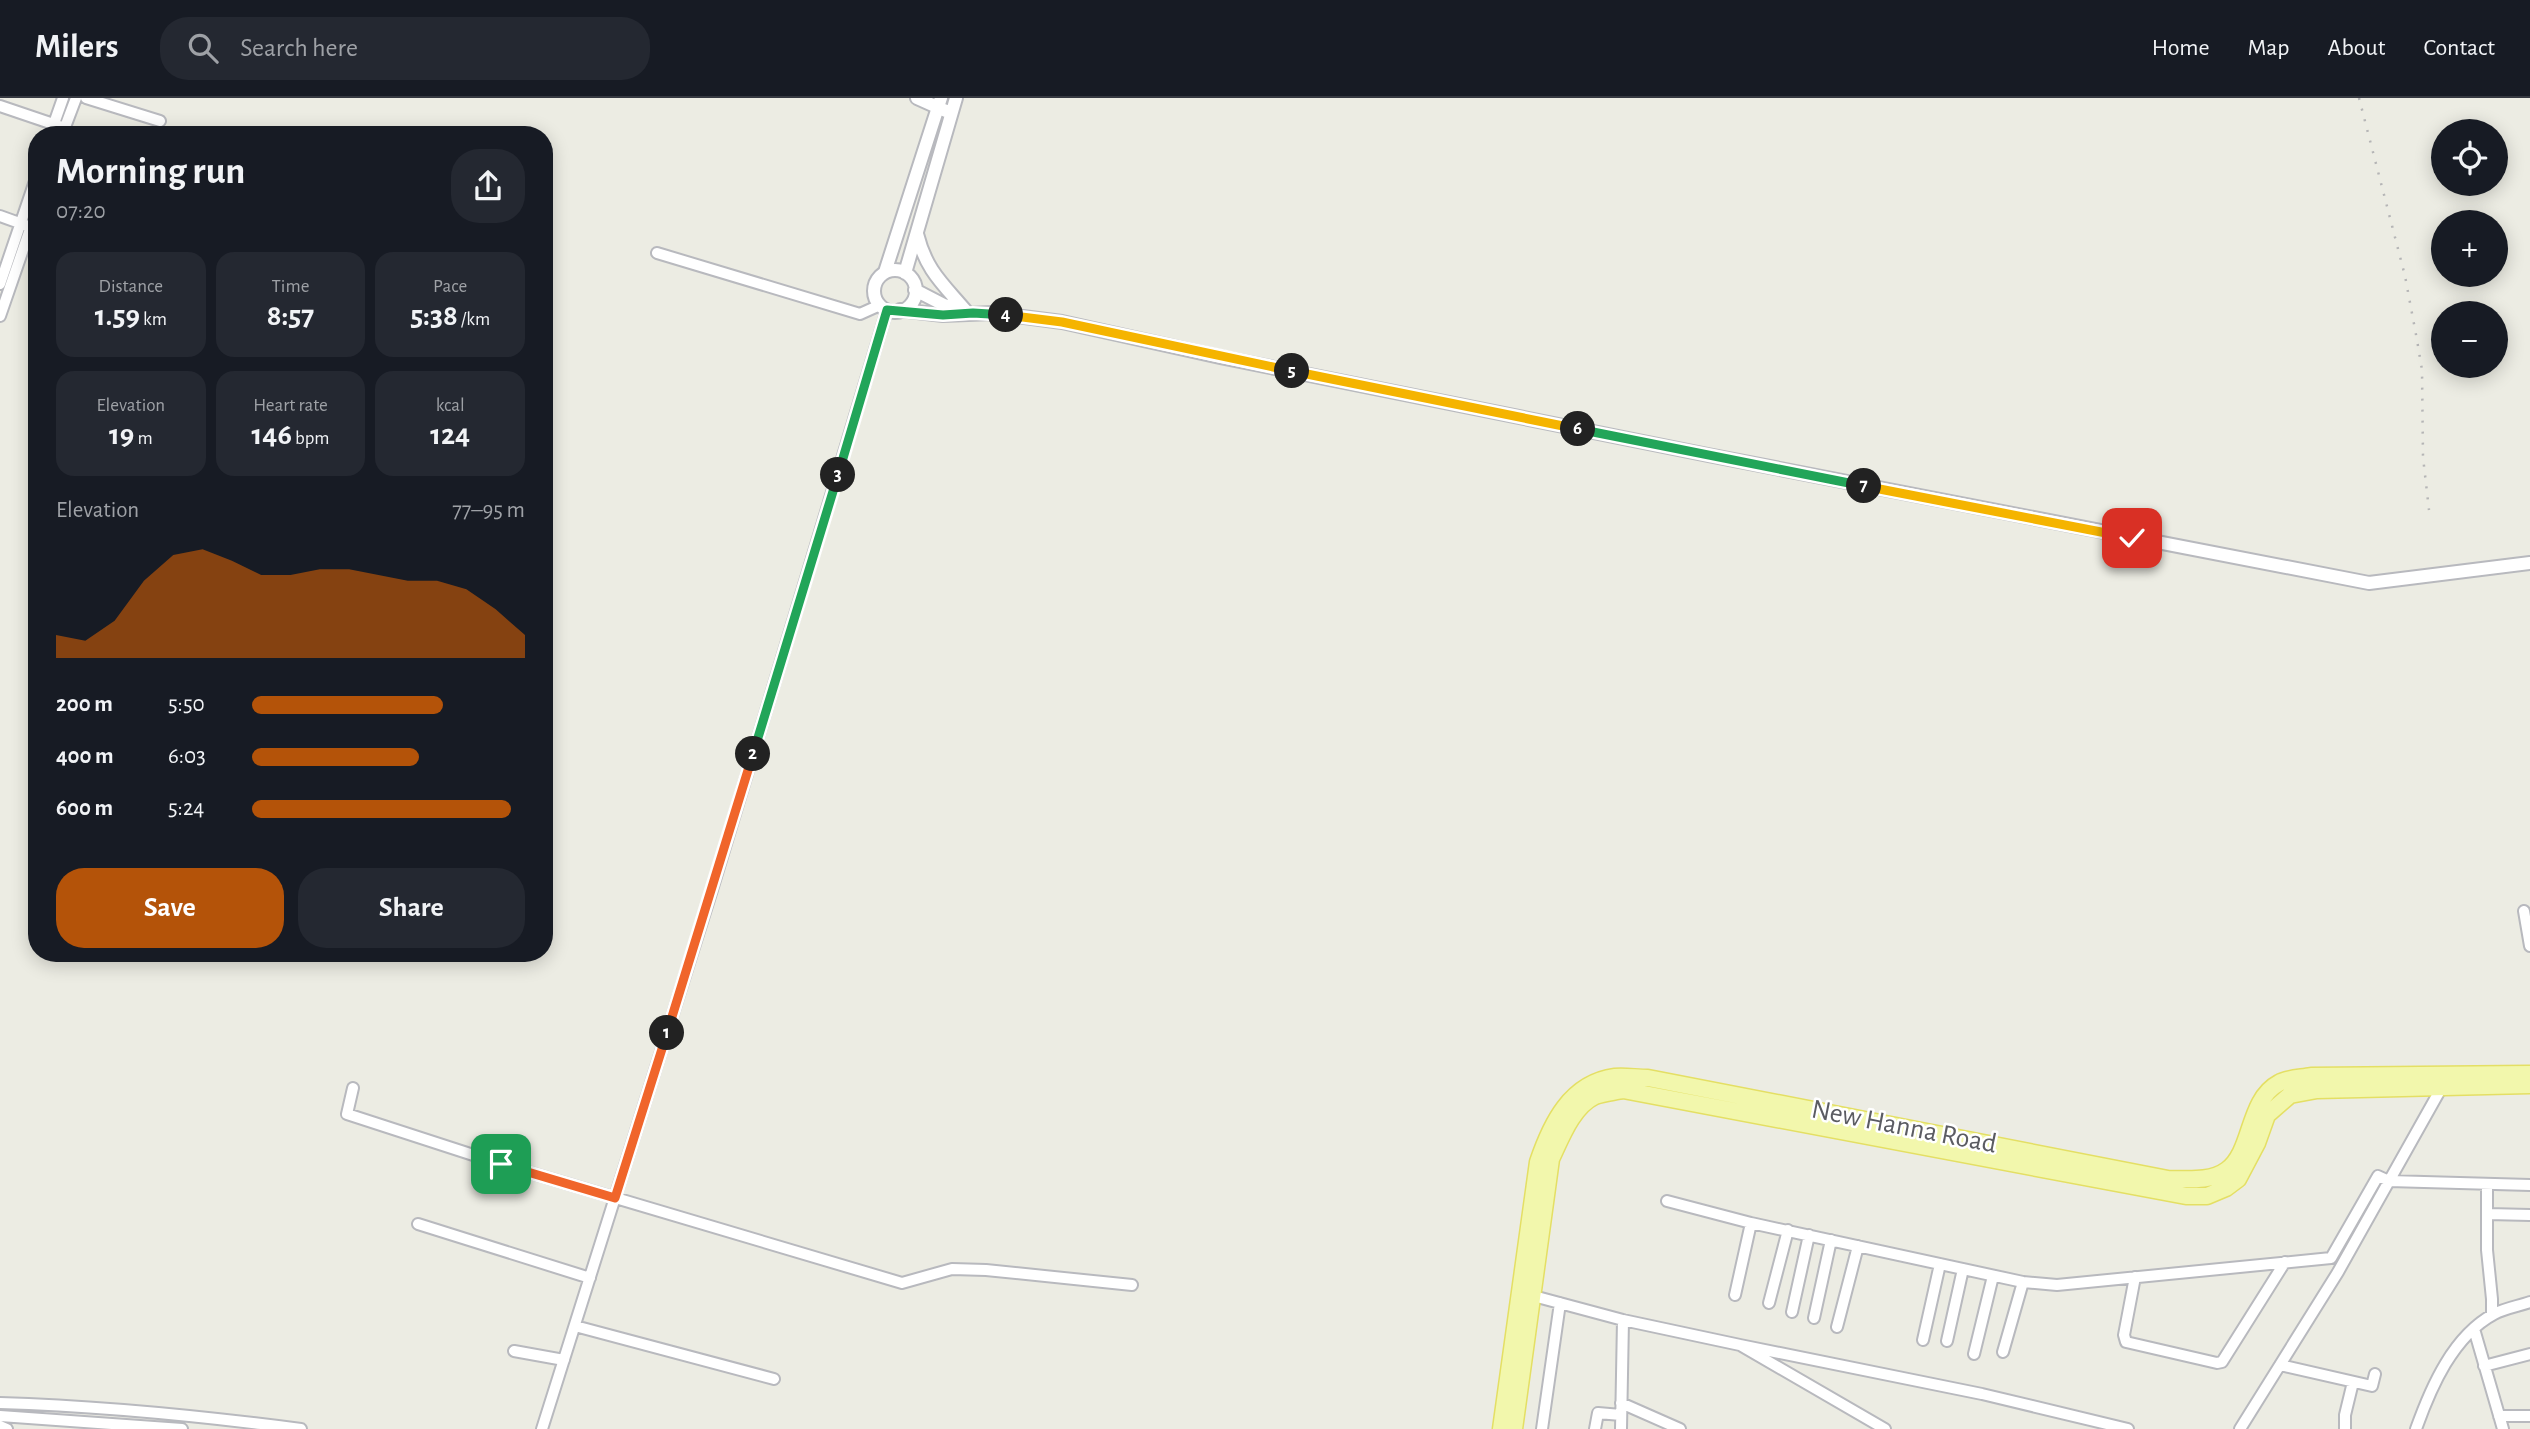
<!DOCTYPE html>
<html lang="en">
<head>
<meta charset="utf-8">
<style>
	:root { --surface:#171b24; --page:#242831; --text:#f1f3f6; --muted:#9ea1a6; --line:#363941; --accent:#b45309 }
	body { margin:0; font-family:"Alegreya Sans",sans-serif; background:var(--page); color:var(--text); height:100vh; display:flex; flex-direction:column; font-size:26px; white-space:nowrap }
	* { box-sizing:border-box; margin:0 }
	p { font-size:23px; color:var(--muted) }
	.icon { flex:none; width:38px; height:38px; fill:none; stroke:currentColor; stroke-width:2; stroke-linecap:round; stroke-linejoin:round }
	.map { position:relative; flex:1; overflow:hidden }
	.sheet { position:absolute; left:28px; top:28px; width:525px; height:836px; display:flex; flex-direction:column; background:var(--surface); border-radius:28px; box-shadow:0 4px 18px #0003 }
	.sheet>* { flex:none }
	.buttons { position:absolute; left:2431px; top:21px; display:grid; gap:14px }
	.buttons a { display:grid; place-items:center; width:77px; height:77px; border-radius:50%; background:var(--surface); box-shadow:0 4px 18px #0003; font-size:35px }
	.pin { position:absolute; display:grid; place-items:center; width:60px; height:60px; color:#fff; margin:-30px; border-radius:14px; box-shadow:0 4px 10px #0006 }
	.km { position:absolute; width:35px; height:35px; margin:-18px; border-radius:50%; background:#222; color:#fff; font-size:19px; line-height:35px; text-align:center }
	.round { display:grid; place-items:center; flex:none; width:74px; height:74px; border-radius:28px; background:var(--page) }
	.overview { display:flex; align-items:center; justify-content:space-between; height:119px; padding:0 28px }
	h1 { font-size:38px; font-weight:600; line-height:52px }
	.stats { display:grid; grid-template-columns:repeat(3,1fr); gap:10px; height:119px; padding:7px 28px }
	.stats div { display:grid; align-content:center; border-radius:18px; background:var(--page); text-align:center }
	.stats b { font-size:30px; font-weight:600 }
	.stats small { font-size:19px; font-weight:400 }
	.stats p { font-size:19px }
	.chart { height:196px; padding:14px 28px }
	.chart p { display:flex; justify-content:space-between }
	.chart svg { width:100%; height:126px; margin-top:7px; fill:var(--accent); opacity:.7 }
	.primary-button { display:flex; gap:14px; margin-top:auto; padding:14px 28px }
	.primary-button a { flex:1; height:80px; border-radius:28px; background:var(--accent); color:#fff; font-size:28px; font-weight:600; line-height:80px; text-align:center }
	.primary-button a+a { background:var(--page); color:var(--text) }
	ul { padding:0 28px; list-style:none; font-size:23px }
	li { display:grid; grid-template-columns:112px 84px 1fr; align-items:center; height:52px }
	li i { height:18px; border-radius:9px; background:var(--accent) }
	header { display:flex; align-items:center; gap:42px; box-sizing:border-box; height:98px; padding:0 35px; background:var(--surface); border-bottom:2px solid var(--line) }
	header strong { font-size:33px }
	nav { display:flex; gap:38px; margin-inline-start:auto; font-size:24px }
	.search { width:490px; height:63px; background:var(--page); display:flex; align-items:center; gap:18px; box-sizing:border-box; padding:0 24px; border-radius:28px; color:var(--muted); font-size:26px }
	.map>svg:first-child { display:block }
</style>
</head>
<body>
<header>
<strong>Milers</strong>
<div class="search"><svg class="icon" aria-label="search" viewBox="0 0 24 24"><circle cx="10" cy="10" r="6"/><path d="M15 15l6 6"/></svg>Search here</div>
<nav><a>Home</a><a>Map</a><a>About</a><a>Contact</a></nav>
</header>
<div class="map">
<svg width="2530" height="1331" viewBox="0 0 2530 1331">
	<rect width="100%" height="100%" fill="#ecece3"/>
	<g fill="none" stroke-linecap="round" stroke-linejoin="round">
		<defs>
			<path id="minor" d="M86,0L160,23
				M0,8L65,30
				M50,37L63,0
				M62,37L76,0
				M0,118L25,127
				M657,155L860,216L880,207
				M0,186L37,77
				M0,218L37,111
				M2524,813L2530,848
				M353,990L347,1016L501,1066L902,1185L952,1171L986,1172L1132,1187
				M2487,1086V1152L2492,1201V1217
				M1667,1103L1751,1125L2023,1184L2057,1187L2331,1160L2378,1078L2389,1083L2530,1087
				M2488,1116L2530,1117
				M418,1126L590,1180
				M2135,1179L2124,1237L2126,1244L2217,1265L2222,1264L2285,1164
				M1526,1196L1623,1222L1740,1247L1885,1331
				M1735,1197L1751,1125
				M1769,1205L1788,1132
				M1792,1214L1809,1137
				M1814,1220L1831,1142
				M575,1228L774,1281
				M1837,1229L1858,1148
				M2474,1231L2503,1331
				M1923,1242L1940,1166
				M1947,1243L1963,1171
				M1740,1247L1982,1296L2128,1331
				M514,1253L564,1262
				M2003,1254L2023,1184
				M1974,1256L1993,1178
				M2280,1267L2372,1288L2375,1276
				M2484,1268L2530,1256
				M0,1305C101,1308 201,1318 301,1331
				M1621,1305L1680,1331
				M0,1318L182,1331
				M2499,1318H2530
				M0,1328L7,1331
				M542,1331L712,792L887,212
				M1542,1331L1560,1205
				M1595,1331L1598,1315L1621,1317
				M1621,1331L1623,1222
				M2240,1331L2338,1174L2443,987
				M2345,1331V1317L2353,1284
				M2416,1331C2431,1289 2453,1238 2494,1216C2505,1210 2519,1208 2530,1204"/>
			<path id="tertiary" d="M917,0L946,13
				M917,136C926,172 942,185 965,212
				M874 193a21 21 0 1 1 42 0a21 21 0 1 1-42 0Z
				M885,174L941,0
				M905,175L956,0
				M915,192L944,207L963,211
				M900,212L943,217L993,215L1062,224L1220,259L1708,357L2369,485L2530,465"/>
			<path id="primary" d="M1501,1331L1538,1064C1551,1026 1570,985 1615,979C1625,978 1637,980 1648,980L2168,1081C2187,1081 2211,1084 2227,1072C2253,1053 2247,1002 2279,985C2287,980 2301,980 2311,978L2530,976
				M1514,1331L1551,1061C1561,1040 1572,1009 1595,998C1603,995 1614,994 1623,992L2186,1098H2207L2226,1090L2238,1081L2257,1045L2267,1017L2290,997L2317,992L2530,987"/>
		</defs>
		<!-- minor casing -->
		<use href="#minor" stroke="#b8b9be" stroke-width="14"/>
		<!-- tertiary casing -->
		<use href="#tertiary" stroke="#b8b9be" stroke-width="16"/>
		<!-- primary casing -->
		<use href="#primary" stroke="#e4df64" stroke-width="19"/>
		<!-- minor -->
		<use href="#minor" stroke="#fff" stroke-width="10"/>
		<!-- tertiary -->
		<use href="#tertiary" stroke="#fff" stroke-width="12"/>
		<!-- primary -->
		<use href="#primary" stroke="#f2f7ac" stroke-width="16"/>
		<!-- rail -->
		<path stroke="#b5b5b6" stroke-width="2.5" stroke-dasharray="2 9" stroke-linecap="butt" d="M2359,0L2405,178L2417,242L2422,272L2423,359L2429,412"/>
	</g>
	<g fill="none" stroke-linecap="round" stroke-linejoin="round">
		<defs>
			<path id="split-1" d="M501,1066L615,1100L667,935"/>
			<path id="split-2" d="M667,935L753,656"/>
			<path id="split-3" d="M753,656L838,377"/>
			<path id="split-4" d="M838,377L887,212L943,217L973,215L1006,217"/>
			<path id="split-5" d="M1006,217L1062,224L1292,273"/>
			<path id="split-6" d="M1292,273L1578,331"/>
			<path id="split-7" d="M1578,331L1864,388"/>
			<path id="split-8" d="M1864,388L2132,440"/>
		</defs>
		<!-- split-1 casing -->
		<use href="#split-1" stroke="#fff" stroke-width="14"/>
		<!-- split-2 casing -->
		<use href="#split-2" stroke="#fff" stroke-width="14"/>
		<!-- split-3 casing -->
		<use href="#split-3" stroke="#fff" stroke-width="14"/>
		<!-- split-4 casing -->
		<use href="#split-4" stroke="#fff" stroke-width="14"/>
		<!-- split-5 casing -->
		<use href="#split-5" stroke="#fff" stroke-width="14"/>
		<!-- split-6 casing -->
		<use href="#split-6" stroke="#fff" stroke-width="14"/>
		<!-- split-7 casing -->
		<use href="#split-7" stroke="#fff" stroke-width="14"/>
		<!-- split-8 casing -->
		<use href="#split-8" stroke="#fff" stroke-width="14"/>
		<!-- split-1 -->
		<use href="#split-1" stroke="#f0652b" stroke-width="9"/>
		<!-- split-2 -->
		<use href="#split-2" stroke="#f0652b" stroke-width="9"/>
		<!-- split-3 -->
		<use href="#split-3" stroke="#22a559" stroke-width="9"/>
		<!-- split-4 -->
		<use href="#split-4" stroke="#22a559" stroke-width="9"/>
		<!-- split-5 -->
		<use href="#split-5" stroke="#f5b400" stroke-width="9"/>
		<!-- split-6 -->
		<use href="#split-6" stroke="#f5b400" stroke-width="9"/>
		<!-- split-7 -->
		<use href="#split-7" stroke="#22a559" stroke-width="9"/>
		<!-- split-8 -->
		<use href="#split-8" stroke="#f5b400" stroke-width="9"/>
	</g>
	<g text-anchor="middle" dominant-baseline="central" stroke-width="5" stroke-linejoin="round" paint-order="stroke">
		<!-- street labels -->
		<g font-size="28" fill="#5b5c62" stroke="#fff">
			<text transform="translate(1904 1029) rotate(11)">New Hanna Road</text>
		</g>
	</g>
</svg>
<div class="buttons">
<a><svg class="icon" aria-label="locate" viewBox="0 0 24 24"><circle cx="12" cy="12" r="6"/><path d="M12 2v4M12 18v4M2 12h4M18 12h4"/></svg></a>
<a>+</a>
<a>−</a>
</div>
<div class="pin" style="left:501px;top:1066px;background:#1e9e55"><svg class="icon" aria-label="arrive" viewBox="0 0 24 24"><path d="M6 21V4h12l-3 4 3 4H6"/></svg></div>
<div class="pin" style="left:2132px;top:440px;background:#d93025"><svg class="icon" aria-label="check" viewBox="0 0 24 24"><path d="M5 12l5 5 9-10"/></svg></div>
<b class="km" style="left:667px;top:935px">1</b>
<b class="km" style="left:753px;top:656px">2</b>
<b class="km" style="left:838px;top:377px">3</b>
<b class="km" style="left:1006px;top:217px">4</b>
<b class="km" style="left:1292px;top:273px">5</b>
<b class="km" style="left:1578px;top:331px">6</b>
<b class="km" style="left:1864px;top:388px">7</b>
<section class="sheet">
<div class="overview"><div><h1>Morning run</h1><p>07:20</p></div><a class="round"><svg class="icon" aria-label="share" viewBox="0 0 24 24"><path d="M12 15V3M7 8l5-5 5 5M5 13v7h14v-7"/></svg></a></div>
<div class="stats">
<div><p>Distance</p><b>1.59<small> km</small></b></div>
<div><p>Time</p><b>8:57</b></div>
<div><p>Pace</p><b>5:38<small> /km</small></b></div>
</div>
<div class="stats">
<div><p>Elevation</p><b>19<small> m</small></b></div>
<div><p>Heart rate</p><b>146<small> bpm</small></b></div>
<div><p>kcal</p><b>124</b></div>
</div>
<div class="chart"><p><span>Elevation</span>77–95 m</p>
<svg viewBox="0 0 160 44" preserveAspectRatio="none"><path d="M0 44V36L10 38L20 31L30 17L40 8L50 6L60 10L70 15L80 15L90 13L100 13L110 15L120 17L130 17L140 20L150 27L160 36V44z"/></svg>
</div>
<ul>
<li><b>200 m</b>5:50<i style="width:70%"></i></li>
<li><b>400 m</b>6:03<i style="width:61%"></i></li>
<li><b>600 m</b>5:24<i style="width:95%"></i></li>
</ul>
<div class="primary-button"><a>Save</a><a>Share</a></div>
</section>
</div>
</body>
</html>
